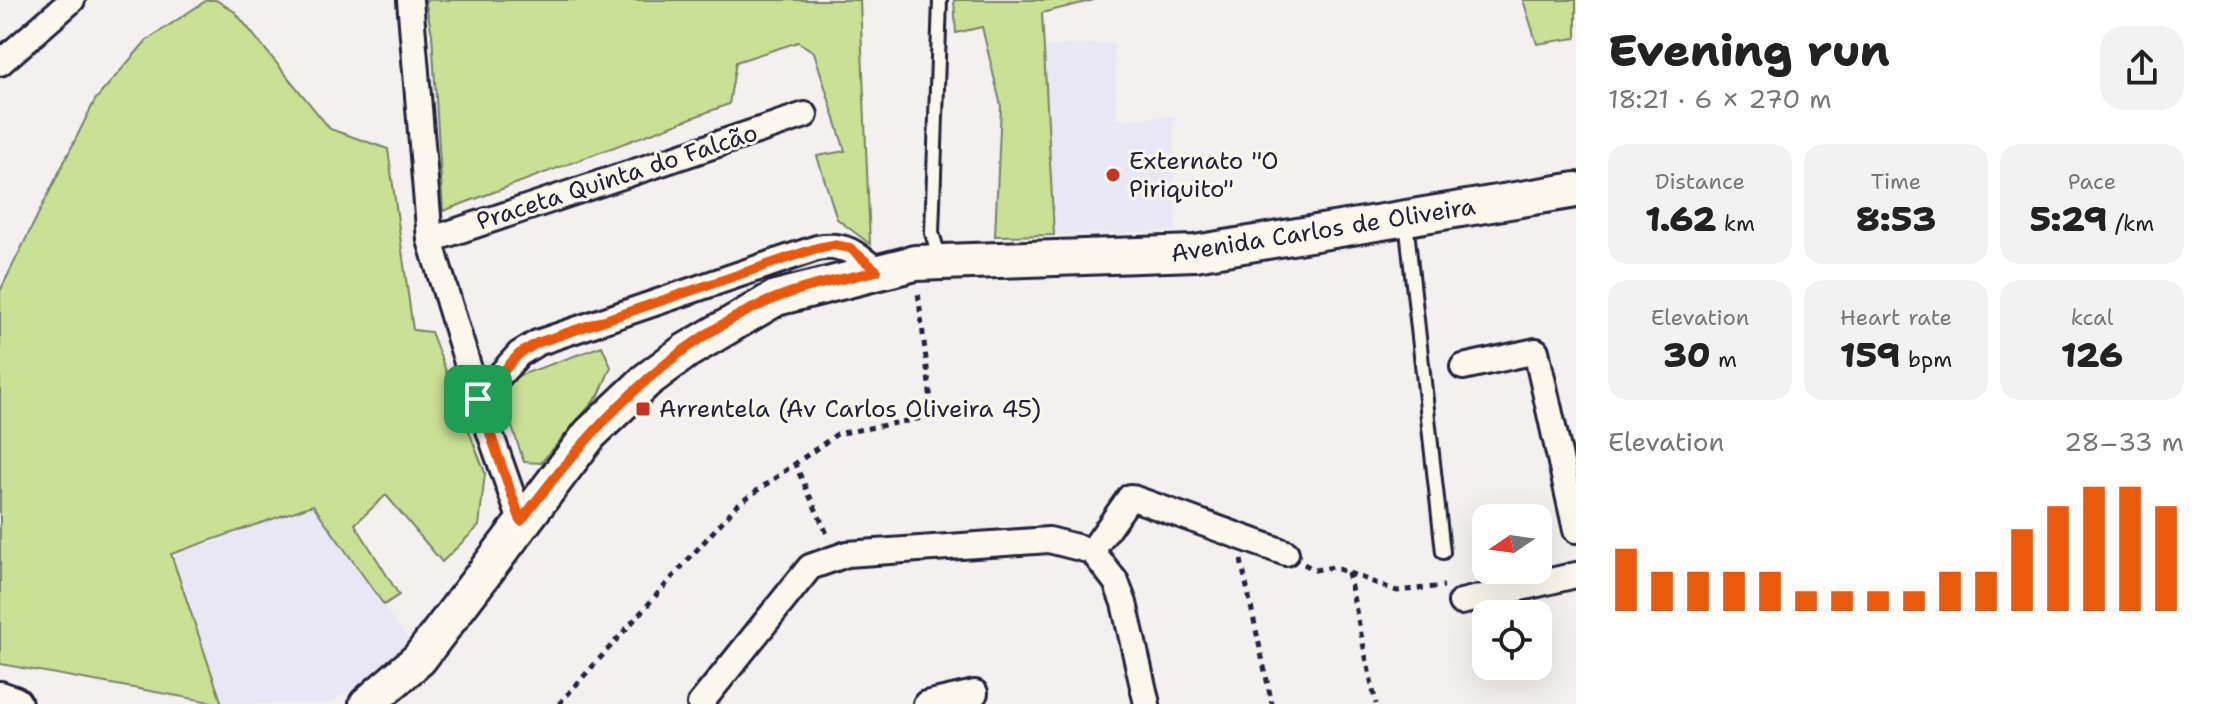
<!DOCTYPE html>
<html lang="en">
<head>
<meta charset="utf-8">
<style>
	:root { --surface:#fff; --page:#f2f2f2; --text:#222; --muted:#767676; --accent:#ea580c }
	body { margin:0; font-family:"Shantell Sans",sans-serif; background:var(--page); color:var(--text); height:100vh; display:flex; flex-direction:column; font-size:30px; white-space:nowrap }
	* { box-sizing:border-box; margin:0 }
	p { font-size:26px; color:var(--muted) }
	.icon { flex:none; width:44px; height:44px; fill:none; stroke:currentColor; stroke-width:2; stroke-linecap:round; stroke-linejoin:round }
	.map { position:relative; flex:1; overflow:hidden }
	.panel { display:flex; flex-direction:column; background:var(--surface); width:640px }
	.panel>* { flex:none }
	.needle { width:52px; rotate:257deg }
	.buttons { position:absolute; left:1472px; top:504px; display:grid; gap:16px }
	.buttons a { display:grid; place-items:center; width:80px; height:80px; border-radius:16px; background:var(--surface); box-shadow:0 8px 32px #0002; font-size:40px }
	.pin { position:absolute; display:grid; place-items:center; width:68px; height:68px; color:#fff; margin:-34px; border-radius:16px; box-shadow:0 4px 12px #0006 }
	.round { display:grid; place-items:center; flex:none; width:84px; height:84px; border-radius:24px; background:var(--page) }
	.overview { display:flex; align-items:center; justify-content:space-between; height:136px; padding:0 32px }
	h1 { font-size:44px; font-weight:800; line-height:60px }
	.stats { display:grid; grid-template-columns:repeat(3,1fr); gap:12px; height:136px; padding:8px 32px }
	.stats div { display:grid; align-content:center; border-radius:20px; background:var(--page); text-align:center }
	.stats b { font-size:34px; font-weight:800 }
	.stats small { font-size:22px; font-weight:400 }
	.stats p { font-size:22px }
	.chart { height:224px; padding:16px 32px }
	.chart p { display:flex; justify-content:space-between }
	.chart svg { width:100%; height:144px; margin-top:8px; stroke:var(--accent); stroke-width:6 }
	main { display:flex; flex:1; min-height:0 }
	.map>svg:first-child { display:block }
</style>
</head>
<body>
<main>
<div class="map">
<svg width="1576" height="704" viewBox="0 0 1576 704">
	<rect width="100%" height="100%" fill="#f3f0ef"/>
	<filter id="ink" filterUnits="userSpaceOnUse"><feTurbulence type="fractalNoise" baseFrequency=".0125" numOctaves="2"/><feDisplacementMap in="SourceGraphic" scale="16" xChannelSelector="R" yChannelSelector="G"/><feConvolveMatrix kernelMatrix="1 2 1 2 8 2 1 2 1" color-interpolation-filters="sRGB"/></filter>
	<g filter="url(#ink)">
		<!-- built -->
		<path fill="#e9e7f3" d="M1114,43L1117,119L1173,116L1176,231L1054,235L1044,46Z
			M313,505L409,641L361,684L327,704H222L170,554Z"/>
		<!-- green -->
		<path fill="#cae095" stroke="#768168" stroke-width="2" d="M207,0H216L235,12L330,129L388,149L413,330L431,332L485,473L479,526L442,562L386,495L355,524L399,595L384,605L313,505L171,554L222,704L0,664V291L95,100L147,40Z
			M425,0H860L870,244L837,219L817,156L845,151L814,52L798,42L736,62L729,104L443,211L432,34Z
			M954,0H1094L1042,13L1054,235L995,236L1001,106L982,27L956,33Z
			M1523,0H1576V38L1537,44Z
			M602,346L611,367L599,395L541,463L524,462L501,395L512,378Z"/>
		<g fill="none" stroke-linecap="round" stroke-linejoin="round">
			<defs>
				<path id="lane" d="M940,0L932,233L940,259
					M1406,221L1443,552"/>
				<path id="street" d="M410,0L430,240L478,399L521,521
					M0,63L72,0
					M430,240L805,115
					M1463,367L1536,351L1576,530
					M478,399L519,354L537,343L817,248C845,243 856,253 877,271
					M1092,551L1130,497L1286,553
					M1092,551L1116,582L1124,603L1147,704
					M1461,602L1576,575
					M700,704L810,567L847,554L1049,540L1092,551
					M926,704L975,693"/>
				<path id="secondary" d="M0,699L14,704
					M367,704L419,659L590,434L647,380L686,351L776,298L915,263L1195,253L1576,190"/>
			</defs>
			<!-- lane casing -->
			<use href="#lane" stroke="#22223b" stroke-width="18"/>
			<!-- street casing -->
			<use href="#street" stroke="#22223b" stroke-width="30"/>
			<!-- secondary casing -->
			<use href="#secondary" stroke="#22223b" stroke-width="40"/>
			<!-- path -->
			<path stroke="#22223b" stroke-width="5" stroke-dasharray="6 6" stroke-linecap="butt" d="M794,462L829,538
				M1241,560L1272,704
				M1304,564L1315,570L1333,567L1397,591L1444,586
				M1348,573L1376,704
				M559,704L737,505L837,434L928,417L931,401L918,292"/>
			<!-- lane -->
			<use href="#lane" stroke="#fbf7ec" stroke-width="12"/>
			<!-- street -->
			<use href="#street" stroke="#fbf7ec" stroke-width="24"/>
			<!-- secondary -->
			<use href="#secondary" stroke="#fbf7ec" stroke-width="34"/>
		</g>
	</g>
	<g fill="none" stroke-linecap="round" stroke-linejoin="round" filter="url(#ink)">
		<defs>
			<path id="route" d="M833,245L850,248L877,271C844,279 808,285 776,298C669,341 588,431 521,521L478,399L519,354L537,343L817,248Z"/>
		</defs>
		<!-- route casing -->
		<use href="#route" stroke="#fff" stroke-width="16"/>
		<!-- route -->
		<use href="#route" stroke="#ea580c" stroke-width="10"/>
	</g>
	<!-- markers -->
	<g fill="#c8321e" stroke="#fbf7ec" stroke-width="3">
		<circle cx="1113" cy="175" r="8"/>
		<rect x="635" y="401" width="16" height="16" rx="4"/>
	</g>
	<g text-anchor="middle" dominant-baseline="central" stroke-width="6" stroke-linejoin="round" paint-order="stroke">
		<!-- poi labels -->
		<g font-size="24" fill="#22223b" stroke="#fbf7ec" text-anchor="start">
			<text x="1129" y="161">Externato "O<tspan x="1129" dy="28">Piriquito"</tspan></text>
			<text x="659" y="409">Arrentela (Av Carlos Oliveira 45)</text>
		</g>
		<!-- street labels -->
		<g font-size="24" fill="#22223b" stroke="#fbf7ec">
			<text transform="translate(617 177) rotate(-18)">Praceta Quinta do Falcão</text>
			<text transform="translate(1323 230) rotate(-9)">Avenida Carlos de Oliveira</text>
		</g>
	</g>
</svg>
<div class="buttons">
<a><svg class="needle" viewBox="-14 -14 28 28"><path d="M0-13l5 13h-10z" fill="#e53935"/><path d="M0 13l5-13h-10z" fill="#767676"/></svg></a>
<a><svg class="icon" aria-label="locate" viewBox="0 0 24 24"><circle cx="12" cy="12" r="6"/><path d="M12 2v4M12 18v4M2 12h4M18 12h4"/></svg></a>
</div>
<div class="pin" style="left:478px;top:399px;background:#1e9e55"><svg class="icon" aria-label="arrive" viewBox="0 0 24 24"><path d="M6 21V4h12l-3 4 3 4H6"/></svg></div>
</div>
<section class="panel">
<div class="overview"><div><h1>Evening run</h1><p>18:21 · 6 × 270 m</p></div><a class="round"><svg class="icon" aria-label="share" viewBox="0 0 24 24"><path d="M12 15V3M7 8l5-5 5 5M5 13v7h14v-7"/></svg></a></div>
<div class="stats">
<div><p>Distance</p><b>1.62<small> km</small></b></div>
<div><p>Time</p><b>8:53</b></div>
<div><p>Pace</p><b>5:29<small> /km</small></b></div>
</div>
<div class="stats">
<div><p>Elevation</p><b>30<small> m</small></b></div>
<div><p>Heart rate</p><b>159<small> bpm</small></b></div>
<div><p>kcal</p><b>126</b></div>
</div>
<div class="chart"><p><span>Elevation</span>28–33 m</p>
<svg viewBox="0 0 160 44" preserveAspectRatio="none"><path d="M5 44V25M15 44V32M25 44V32M35 44V32M45 44V32M55 44V38M65 44V38M75 44V38M85 44V38M95 44V32M105 44V32M115 44V19M125 44V12M135 44V6M145 44V6M155 44V12"/></svg>
</div>
</section>
</main>
</body>
</html>
